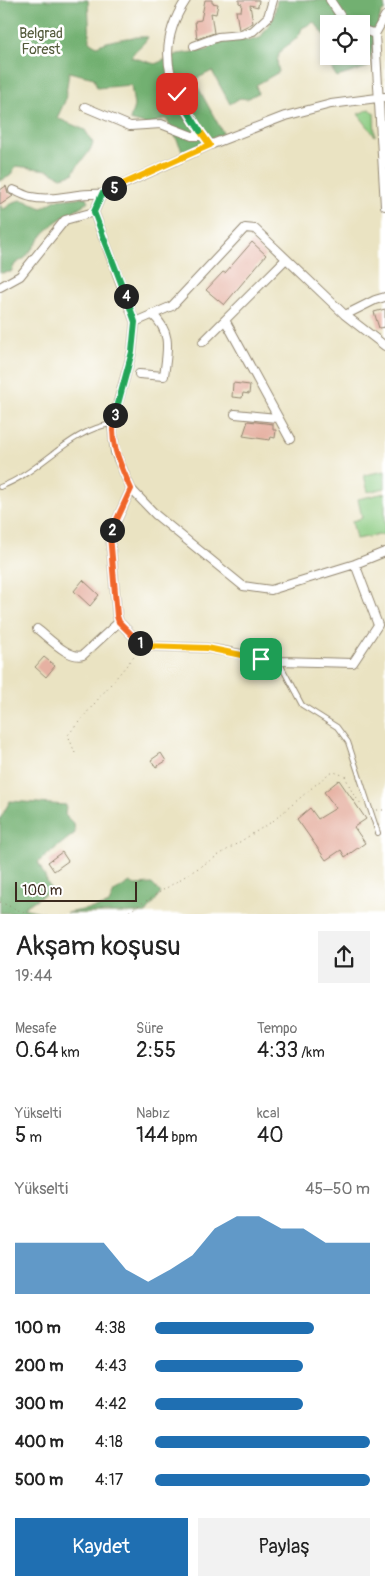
<!DOCTYPE html>
<html lang="tr">
<head>
<meta charset="utf-8">
<style>
	:root { --surface:#fff; --page:#f2f2f2; --text:#222; --muted:#767676; --accent:#1f6fb2 }
	body { margin:0; font-family:Pangolin,sans-serif; background:var(--page); color:var(--text); height:100vh; display:flex; flex-direction:column; font-size:19px; white-space:nowrap }
	* { box-sizing:border-box; margin:0 }
	p { font-size:16px; color:var(--muted) }
	.icon { flex:none; width:28px; height:28px; fill:none; stroke:currentColor; stroke-width:2; stroke-linecap:round; stroke-linejoin:round }
	.map { position:relative; height:914px; overflow:hidden }
	.sheet { display:flex; flex-direction:column; background:var(--surface); flex:1 }
	.sheet>* { flex:none }
	.controls { position:absolute; left:320px; top:15px; display:grid; gap:10px }
	.controls a { display:grid; place-items:center; width:50px; height:50px; border-radius:0px; background:var(--surface); box-shadow:0 2px 8px #0003; font-size:25px }
	.scale { position:absolute; left:15px; bottom:12px; width:122px; box-sizing:border-box; padding-left:5px; border:2px solid #3b2a1e; border-top:0; font-size:14px; line-height:18px; white-space:nowrap; color:#3b2a1e; -webkit-text-stroke:4px #fff; paint-order:stroke }
	.pin { position:absolute; display:grid; place-items:center; width:42px; height:42px; color:#fff; margin:-21px; border-radius:10px; box-shadow:0 2px 8px #0006 }
	.km { position:absolute; width:25px; height:25px; margin:-12px; border-radius:50%; background:#222; color:#fff; font-size:14px; line-height:25px; text-align:center }
	.round { display:grid; place-items:center; flex:none; width:52px; height:52px; border-radius:0px; background:var(--page) }
	.overview { display:flex; align-items:center; justify-content:space-between; height:85px; padding:0 15px }
	h1 { font-size:28px; font-weight:600; line-height:38px }
	.metrics { display:grid; grid-template-columns:repeat(3,1fr); gap:8px; height:85px; padding:5px 15px }
	.metrics div { display:grid; align-content:center }
	.metrics b { font-size:21px; font-weight:600 }
	.metrics small { font-size:14px; font-weight:400 }
	.metrics p { font-size:14px }
	.chart { height:140px; padding:10px 15px }
	.chart p { display:flex; justify-content:space-between }
	.chart svg { width:100%; height:90px; margin-top:5px; fill:var(--accent); opacity:.7 }
	.primary-button { display:flex; gap:10px; margin-top:auto; padding:10px 15px }
	.primary-button a { flex:1; height:58px; border-radius:0px; background:var(--accent); color:#fff; font-size:20px; font-weight:600; line-height:58px; text-align:center }
	.primary-button a+a { background:var(--page); color:var(--text) }
	ul { padding:0 15px; list-style:none; font-size:16px }
	li { display:grid; grid-template-columns:80px 60px 1fr; align-items:center; height:38px }
	li i { height:12px; border-radius:6px; background:var(--accent) }
	.map>svg:first-child { display:block }
</style>
</head>
<body>
<div class="map">
<svg width="385" height="914" viewBox="0 0 385 914">
	<rect width="100%" height="100%" fill="#fff"/>
	<filter id="ink" filterUnits="userSpaceOnUse"><feTurbulence type="fractalNoise" baseFrequency=".02" numOctaves="2"/><feDisplacementMap in="SourceGraphic" scale="10" xChannelSelector="R" yChannelSelector="G"/><feConvolveMatrix kernelMatrix="1 2 1 2 8 2 1 2 1" color-interpolation-filters="sRGB"/></filter>
	<filter id="wash" filterUnits="userSpaceOnUse"><feTurbulence type="fractalNoise" baseFrequency=".0096" numOctaves="4" result="noise"/><feDisplacementMap in="SourceGraphic" scale="20" xChannelSelector="R" yChannelSelector="G"/><feGaussianBlur stdDeviation="1.12" result="paint"/><feColorMatrix in="noise" values="0 0 0 0 0 0 0 0 0 0 0 0 0 0 0 0 0 1.4 0 .05"/><feComposite in="paint" operator="in"/></filter>
	<g filter="url(#wash)">
		<rect width="100%" height="100%" fill="#eae3c2"/>
		<!-- green -->
		<path fill="#8dcc83" stroke="#647b50" d="M370,109L374,113L375,136L358,114Z
			M385,471V488L368,492L364,475Z
			M385,493V534L356,539L352,521L362,518L358,499Z"/>
		<!-- forest -->
		<path fill="#72b071" stroke="#566d48" d="M0,0H88L90,42L97,46C107,40 135,36 148,37C143,46 136,48 131,57L155,64L178,54L208,50L218,40L235,39L248,41L260,38L274,17L277,0H383L385,10L381,13L368,67L337,77L329,65L335,60L333,56H361V24H329V50L325,45L327,38L314,22L302,28C296,50 271,42 279,72L256,85L258,93L247,99L240,98L230,104L212,71L194,80L223,133L183,152L166,118L148,125L130,120L134,106L131,85L97,88L94,78L69,72L65,101L57,118L85,130L93,143C88,158 75,165 73,174L61,177L48,170L16,166L10,176L0,181Z
			M86,197L88,202L57,221L44,233L25,258L15,264L11,272L0,273V205L4,209C23,195 21,200 42,208L56,200Z
			M10,801L66,805L65,815L74,824L75,833L38,862L51,890L23,908L45,913H0V819Z
			M130,882L135,885L152,884L161,893L146,913H66L104,906L109,904L114,892Z"/>
		<g id="blocks">
			<!-- building -->
			<path fill="#e6b1a2" d="M205,0H212V3L218,4L216,14L211,13L214,33L197,39L195,21L201,20Z
				M239,0H259L258,7L250,5L253,23L239,30L236,11H241L242,4L239,3Z
				M6,186L8,193L13,196L0,205V190Z
				M252,242L266,255L224,305L206,290L223,272L225,273Z
				M385,309V327L379,328L374,312Z
				M233,383L250,385L249,394L243,393L242,398L232,397Z
				M248,421L273,424V430H276L275,438L271,437L270,440L243,436Z
				M83,580L99,595L90,606L74,591Z
				M44,657L55,666L46,677L35,667Z
				M161,753L166,761L156,767L151,760Z
				M339,780L366,819L354,827L365,843L345,857L341,850L326,860L297,819L310,808L318,819L336,808L324,792Z
				M62,852L68,861L54,871L48,862Z"/>
		</g>
	</g>
	<g filter="url(#ink)">
		<use href="#blocks" fill-opacity="0" stroke="#928670" stroke-width="1"/>
		<g fill="none" stroke-linecap="round" stroke-linejoin="round">
			<defs>
				<path id="service" d="M0,487C41,472 69,430 112,424
					M279,662L302,705L337,727L348,742L378,833"/>
				<path id="minor" d="M186,0C149,56 175,97 210,145
					M330,0L346,24
					M361,29L375,34L385,16
					M375,34L385,206
					M194,46L218,37L241,35L253,31L268,17L273,0
					M385,97L331,104L285,116L210,145L102,194L94,212L135,322L132,352L112,424L115,452L131,489L156,515L243,586L271,590L355,564L385,552
					M85,107L130,126L161,124L192,136H204
					M13,190C19,192 25,196 31,197C54,202 78,192 102,194
					M0,287L20,276L65,220L94,212
					M385,297L375,300L345,315L385,346
					M225,320L290,439
					M135,322L172,306L245,228L255,229L345,315
					M203,342L286,259
					M139,374L164,376C167,351 173,333 152,314
					M235,414L277,418
					M131,489L110,535L117,616L119,622L143,646L207,648L279,661L353,663L378,625L355,564
					M37,629C48,637 69,660 83,655L119,622"/>
			</defs>
			<!-- service casing -->
			<use href="#service" stroke="#928670" stroke-width="6"/>
			<!-- minor casing -->
			<use href="#minor" stroke="#928670" stroke-width="10"/>
			<!-- path -->
			<path stroke="#928670" stroke-width="1" stroke-dasharray="1 4" stroke-linecap="butt" d="M75,753L68,735L137,653
				M377,810H385
				M0,902L27,914
				M125,914L273,821L327,775L334,772L345,776L353,794L362,805"/>
			<!-- service -->
			<use href="#service" stroke="#fff" stroke-width="4"/>
			<!-- minor -->
			<use href="#minor" stroke="#fff" stroke-width="8"/>
		</g>
	</g>
	<g fill="none" stroke-linecap="round" stroke-linejoin="round" filter="url(#ink)">
		<defs>
			<path id="split-1" d="M140,643L143,646L207,648L261,659"/>
			<path id="split-2" d="M112,530L110,535L117,616L119,622L140,643"/>
			<path id="split-3" d="M112,530L131,489C121,466 108,441 115,415"/>
			<path id="split-4" d="M115,415L132,352L135,322L126,296"/>
			<path id="split-5" d="M114,188L102,194L94,212L126,296"/>
			<path id="split-6" d="M114,188L210,145L200,131"/>
			<path id="split-7" d="M177,94L200,131"/>
		</defs>
		<!-- split-1 casing -->
		<use href="#split-1" stroke="#fff" stroke-width="10"/>
		<!-- split-2 casing -->
		<use href="#split-2" stroke="#fff" stroke-width="10"/>
		<!-- split-3 casing -->
		<use href="#split-3" stroke="#fff" stroke-width="10"/>
		<!-- split-4 casing -->
		<use href="#split-4" stroke="#fff" stroke-width="10"/>
		<!-- split-5 casing -->
		<use href="#split-5" stroke="#fff" stroke-width="10"/>
		<!-- split-6 casing -->
		<use href="#split-6" stroke="#fff" stroke-width="10"/>
		<!-- split-7 casing -->
		<use href="#split-7" stroke="#fff" stroke-width="10"/>
		<!-- split-1 -->
		<use href="#split-1" stroke="#f5b400" stroke-width="6"/>
		<!-- split-2 -->
		<use href="#split-2" stroke="#f0652b" stroke-width="6"/>
		<!-- split-3 -->
		<use href="#split-3" stroke="#f0652b" stroke-width="6"/>
		<!-- split-4 -->
		<use href="#split-4" stroke="#22a559" stroke-width="6"/>
		<!-- split-5 -->
		<use href="#split-5" stroke="#22a559" stroke-width="6"/>
		<!-- split-6 -->
		<use href="#split-6" stroke="#f5b400" stroke-width="6"/>
		<!-- split-7 -->
		<use href="#split-7" stroke="#22a559" stroke-width="6"/>
	</g>
	<g text-anchor="middle" dominant-baseline="central" stroke-width="5" stroke-linejoin="round" paint-order="stroke">
		<!-- park labels -->
		<g font-size="14" fill="#545b3c" stroke="#fff">
			<text x="41" y="33">Belgrad<tspan x="41" dy="16">Forest</tspan></text>
		</g>
	</g>
</svg>
<div class="controls">
<a><svg class="icon" aria-label="locate" viewBox="0 0 24 24"><circle cx="12" cy="12" r="6"/><path d="M12 2v4M12 18v4M2 12h4M18 12h4"/></svg></a>
</div>
<div class="scale">100 m</div>
<div class="pin" style="left:261px;top:659px;background:#1e9e55"><svg class="icon" aria-label="arrive" viewBox="0 0 24 24"><path d="M6 21V4h12l-3 4 3 4H6"/></svg></div>
<div class="pin" style="left:177px;top:94px;background:#d93025"><svg class="icon" aria-label="check" viewBox="0 0 24 24"><path d="M5 12l5 5 9-10"/></svg></div>
<b class="km" style="left:140px;top:643px">1</b>
<b class="km" style="left:112px;top:530px">2</b>
<b class="km" style="left:115px;top:415px">3</b>
<b class="km" style="left:126px;top:296px">4</b>
<b class="km" style="left:114px;top:188px">5</b>
</div>
<section class="sheet">
<div class="overview"><div><h1>Akşam koşusu</h1><p>19:44</p></div><a class="round"><svg class="icon" aria-label="share" viewBox="0 0 24 24"><path d="M12 15V3M7 8l5-5 5 5M5 13v7h14v-7"/></svg></a></div>
<div class="metrics">
<div><p>Mesafe</p><b>0.64<small> km</small></b></div>
<div><p>Süre</p><b>2:55</b></div>
<div><p>Tempo</p><b>4:33<small> /km</small></b></div>
</div>
<div class="metrics">
<div><p>Yükselti</p><b>5<small> m</small></b></div>
<div><p>Nabız</p><b>144<small> bpm</small></b></div>
<div><p>kcal</p><b>40</b></div>
</div>
<div class="chart"><p><span>Yükselti</span>45–50 m</p>
<svg viewBox="0 0 160 44" preserveAspectRatio="none"><path d="M0 44V19L10 19L20 19L30 19L40 19L50 32L60 38L70 32L80 25L90 12L100 6L110 6L120 12L130 12L140 19L150 19L160 19V44z"/></svg>
</div>
<ul>
<li><b>100 m</b>4:38<i style="width:74%"></i></li>
<li><b>200 m</b>4:43<i style="width:69%"></i></li>
<li><b>300 m</b>4:42<i style="width:69%"></i></li>
<li><b>400 m</b>4:18<i style="width:100%"></i></li>
<li><b>500 m</b>4:17<i style="width:100%"></i></li>
</ul>
<div class="primary-button"><a>Kaydet</a><a>Paylaş</a></div>
</section>
</body>
</html>
